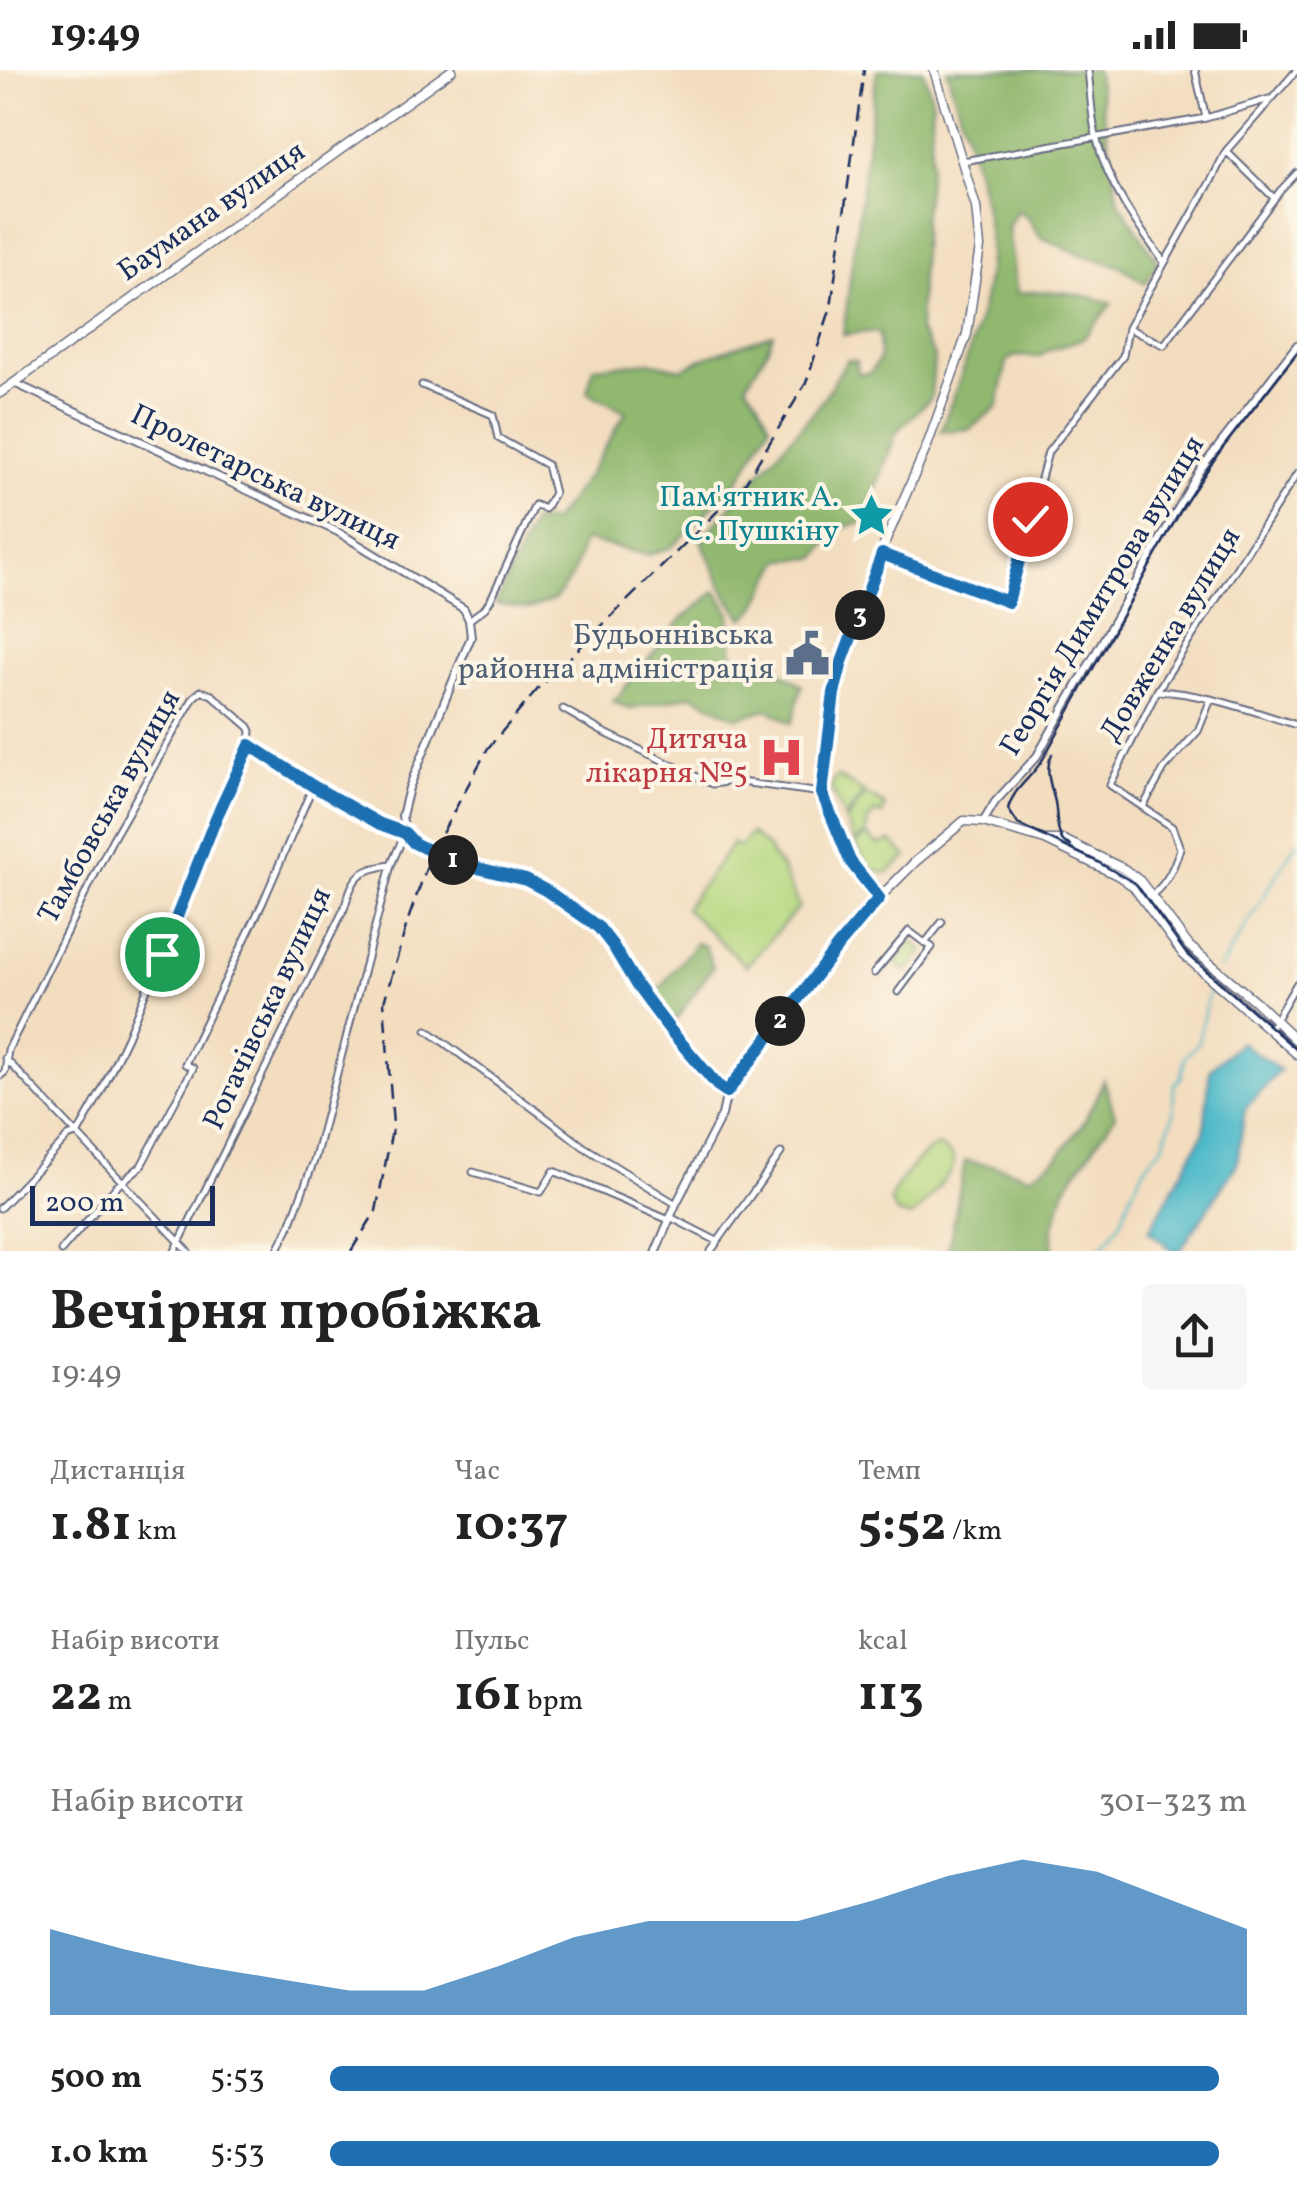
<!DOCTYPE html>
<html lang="uk">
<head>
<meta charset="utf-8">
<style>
	:root { --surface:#fff; --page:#f6f6f6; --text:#222; --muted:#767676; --accent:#1f6fb2 }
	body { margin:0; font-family:Vollkorn,serif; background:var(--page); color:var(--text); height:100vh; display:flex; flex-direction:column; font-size:38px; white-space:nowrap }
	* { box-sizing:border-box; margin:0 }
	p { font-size:32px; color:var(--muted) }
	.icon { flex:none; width:55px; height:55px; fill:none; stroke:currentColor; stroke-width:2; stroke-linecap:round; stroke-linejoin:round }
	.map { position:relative; height:1181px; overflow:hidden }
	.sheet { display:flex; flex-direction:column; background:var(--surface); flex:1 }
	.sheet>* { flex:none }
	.scale { position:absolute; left:30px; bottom:25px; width:185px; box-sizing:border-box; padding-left:10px; border:5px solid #1b2f5e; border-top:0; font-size:28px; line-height:35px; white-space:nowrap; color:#1b2f5e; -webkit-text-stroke:8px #fcf5e5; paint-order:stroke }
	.pin { position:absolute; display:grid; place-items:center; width:85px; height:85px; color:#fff; margin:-42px; border:5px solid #fff; border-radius:50%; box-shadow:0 2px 10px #0007 }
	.km { position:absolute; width:50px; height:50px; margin:-25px; border-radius:50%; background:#222; color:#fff; font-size:28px; line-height:50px; text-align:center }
	.round { display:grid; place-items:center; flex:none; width:105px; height:105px; border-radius:10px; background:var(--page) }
	.headline { display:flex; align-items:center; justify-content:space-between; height:170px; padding:0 50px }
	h1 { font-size:55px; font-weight:700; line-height:75px }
	.figures { display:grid; grid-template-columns:repeat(3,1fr); gap:15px; height:170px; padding:10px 50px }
	.figures div { display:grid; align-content:center }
	.figures b { font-size:50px; font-weight:700 }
	.figures small { font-size:28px; font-weight:400 }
	.figures p { font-size:28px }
	.chart { height:280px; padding:20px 50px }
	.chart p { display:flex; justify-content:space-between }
	.chart svg { width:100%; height:180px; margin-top:10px; fill:var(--accent); opacity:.7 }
	ul { padding:0 50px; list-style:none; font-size:32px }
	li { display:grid; grid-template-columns:160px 120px 1fr; align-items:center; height:75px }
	li i { height:25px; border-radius:12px; background:var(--accent) }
	.status { display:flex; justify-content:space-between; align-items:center; height:70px; padding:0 50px; background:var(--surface); direction:ltr }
	.status svg { height:28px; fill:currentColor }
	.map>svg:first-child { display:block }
</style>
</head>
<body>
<div class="status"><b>19:49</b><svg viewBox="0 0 49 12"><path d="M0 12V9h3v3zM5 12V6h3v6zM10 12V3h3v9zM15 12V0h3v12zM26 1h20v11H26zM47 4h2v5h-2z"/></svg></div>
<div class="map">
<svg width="1297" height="1181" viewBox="0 0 1297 1181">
	<rect width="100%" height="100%" fill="#fcf5e5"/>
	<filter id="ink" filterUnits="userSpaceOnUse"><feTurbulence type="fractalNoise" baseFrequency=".01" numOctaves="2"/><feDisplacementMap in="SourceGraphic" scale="20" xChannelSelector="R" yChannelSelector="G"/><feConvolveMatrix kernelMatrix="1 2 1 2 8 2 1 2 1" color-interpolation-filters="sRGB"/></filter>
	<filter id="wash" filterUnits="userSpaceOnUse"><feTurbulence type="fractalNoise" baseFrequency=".0048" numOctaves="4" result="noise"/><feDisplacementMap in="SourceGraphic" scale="40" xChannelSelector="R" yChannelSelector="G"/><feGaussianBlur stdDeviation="2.25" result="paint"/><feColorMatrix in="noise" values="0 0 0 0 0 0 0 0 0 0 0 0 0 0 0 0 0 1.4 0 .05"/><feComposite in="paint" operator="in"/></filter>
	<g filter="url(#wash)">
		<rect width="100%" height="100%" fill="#f3ddbf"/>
		<!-- green -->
		<path fill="#b6d77f" stroke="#68836e" stroke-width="2.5" d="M837,706L864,722L845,749L831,718L832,713Z
			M865,724L885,735L882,745L875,743L868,750L866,764L855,772L846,752Z
			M751,763L770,780L769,782L781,797L799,837L746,896L685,838L733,773L739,777Z
			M867,765L877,774H884L890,770L907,787L887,803C865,799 865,793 856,774Z
			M912,870L923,881L907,902L895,892Z
			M939,1076L952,1085L954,1094L952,1100L918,1142L910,1147L897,1143L890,1131C895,1115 923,1079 939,1076Z"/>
		<!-- forest -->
		<path fill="#90b86e" stroke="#567466" stroke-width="2.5" d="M877,0H923L933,31L930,93L923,151L919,261L934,286L931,328L897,361L864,452L836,459L817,488L781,490L754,540L744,549L726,525L701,470L818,337L847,290L856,291L858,304L870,303L880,288L879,263L864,262L843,265Z
			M947,0H1096L1119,132L1158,192L1145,214L1122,197L1083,185L1040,167L1028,147L1017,140L1008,158L1017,223C1052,219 1079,223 1112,233L1084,268L1050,280L1038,287L1015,286L1007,291L998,336L970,359L941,361C960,306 985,249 989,189C992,134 962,54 947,0Z
			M773,264L767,280L746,315L758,330L770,355L739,410L672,477L648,485L584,470L573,505L555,529L529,539L496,534L533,451L553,452L591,401L626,342L587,322L594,297L649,292L682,299L706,287Z
			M716,521L730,543L733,588L745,596H771L802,615L792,653L767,639L737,648L692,625L631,639L613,632L681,550Z
			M696,873L705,876L713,897L675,951H672L656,930L655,924L659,918L666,913L667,909Z
			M1104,1010L1115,1046L1065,1118L1053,1160V1181H948L965,1091L1002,1097L1030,1106L1057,1088L1084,1052Z"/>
		<!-- water -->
		<path fill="#4db9c9" stroke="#347494" stroke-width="2.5" d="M1240,972L1280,1000L1245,1039L1237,1094L1180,1181H1174L1149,1161L1204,1062L1210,999Z"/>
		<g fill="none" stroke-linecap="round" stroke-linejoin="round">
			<!-- stream -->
			<path stroke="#4db9c9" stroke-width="2.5" d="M1220,898L1297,772
				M1099,1181L1120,1153L1133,1120L1145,1097L1163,1075L1173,1046L1174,1014L1181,1008L1185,987L1198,973L1208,924L1212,914"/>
		</g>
	</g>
	<g filter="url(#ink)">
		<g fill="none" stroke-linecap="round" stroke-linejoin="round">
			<defs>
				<path id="minor" d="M1088,0C1091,23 1091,48 1097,70C1108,115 1137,155 1164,192
					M1195,0L1206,48
					M1226,81L1274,128
					M963,91L1206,48L1269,29
					M1128,258L1164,275L1280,121L1297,103
					M422,315L493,345L498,368L547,395L554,423L545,439L535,435L491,529L485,538L469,550
					M881,485L1008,532L1048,382L1123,286L1128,258L1212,109L1226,81L1297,0
					M1157,621C1205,623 1251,641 1297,655
					M563,639L601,661L712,714L733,711L822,723
					M1144,735L1164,699L1198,661L1211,629
					M1144,831C1165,817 1173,801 1180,778L1172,757L1110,715L1157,621L1297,404
					M874,903L909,861L925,873L942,852
					M898,922L932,877L925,873
					M1270,959L1297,913
					M427,960L549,1050L584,1077L676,1134
					M5,988L188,1181
					M0,1006L5,1002L8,980L112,770L194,627L201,621L212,625L249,657L251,661L250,675C300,707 350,742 405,763L391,795C356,800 354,807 344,839L175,1181
					M473,1102L541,1122L554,1101L669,1150
					M0,1138L68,1067L78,1063L101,1022L127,967L196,801L215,748L250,675
					M670,1147L717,1171
					M61,1181L116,1117L141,1096L193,998L185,994L263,832L313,716
					M277,1181L289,1158L315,1088L391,795
					M711,1181L781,1083"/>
				<path id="tertiary" d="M14,313L338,462L464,539L469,550L471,567L409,718L402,746L405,763L414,773L445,788L527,811L547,821L599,857L637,916L670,959L717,1015L727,1022
					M983,752L995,732L1037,686L1200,400L1297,275
					M656,1181L676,1134L722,1045L727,1022L838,876L879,828"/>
				<path id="secondary" d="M934,0L976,137L980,177L967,264L927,376L886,470L842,592L832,634L822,723L851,791L879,828L915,792L964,751L983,752L1045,770L1119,806L1133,816L1183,884L1297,984
					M0,323L452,0
					M1045,770H1064L1124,799L1140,811L1189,876L1255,931L1297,971"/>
			</defs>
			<!-- minor casing -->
			<use href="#minor" stroke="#676c80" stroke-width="9"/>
			<!-- tertiary casing -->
			<use href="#tertiary" stroke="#676c80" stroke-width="10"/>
			<!-- secondary casing -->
			<use href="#secondary" stroke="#676c80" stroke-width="11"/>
			<!-- minor -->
			<use href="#minor" stroke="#fff" stroke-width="5"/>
			<!-- tertiary -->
			<use href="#tertiary" stroke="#fff" stroke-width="6"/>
			<!-- secondary -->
			<use href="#secondary" stroke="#fff" stroke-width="8"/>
			<!-- tram -->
			<path stroke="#1b2f5e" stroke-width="2.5" d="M1297,283L1218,384L1183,436L1043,689C1032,708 1013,718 1008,739L1018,754L1096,791L1136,814L1185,882L1297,980
				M1052,684C1044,701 1051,715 1055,732C1057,743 1056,754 1060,765C1063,773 1064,772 1071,776"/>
			<!-- rail -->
			<path stroke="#1b2f5e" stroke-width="2.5" stroke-dasharray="15 8" stroke-linecap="butt" d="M351,1181L376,1141L393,1055L384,932L408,850L432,782L488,678L538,619L744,415L806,313L831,237L864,0"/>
		</g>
	</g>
	<g fill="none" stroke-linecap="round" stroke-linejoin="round" filter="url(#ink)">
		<defs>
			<path id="route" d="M162,884L216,748L250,675L313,716L380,754L405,763L414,773L424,778L466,795L526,810L547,821L590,851L599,858L613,876L637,916L670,960L717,1015L727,1022L838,876L879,828L850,791L822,723L834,623L842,592L882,484L1008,532L1030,449"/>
		</defs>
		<!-- route casing -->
		<use href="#route" stroke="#fff" stroke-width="20"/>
		<!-- route -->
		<use href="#route" stroke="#1f6fb2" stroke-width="12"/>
	</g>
	<!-- icons -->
	<defs>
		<symbol id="sight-bare" viewBox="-9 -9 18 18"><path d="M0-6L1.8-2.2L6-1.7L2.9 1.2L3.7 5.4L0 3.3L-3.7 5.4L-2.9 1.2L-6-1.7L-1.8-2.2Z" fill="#0f9aa8" stroke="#fcf5e5" stroke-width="2.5" paint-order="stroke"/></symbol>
		<symbol id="civic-bare" viewBox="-9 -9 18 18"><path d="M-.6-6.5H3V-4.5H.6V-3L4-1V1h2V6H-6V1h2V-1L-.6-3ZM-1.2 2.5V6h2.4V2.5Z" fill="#5c6f8a" stroke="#fcf5e5" stroke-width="2.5" paint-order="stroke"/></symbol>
		<symbol id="hospital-bare" viewBox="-9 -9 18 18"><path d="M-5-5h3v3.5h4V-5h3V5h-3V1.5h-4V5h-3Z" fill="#e0444e" stroke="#fcf5e5" stroke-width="2.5" paint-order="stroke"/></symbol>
	</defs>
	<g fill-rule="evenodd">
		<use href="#sight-bare" x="840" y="414" width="63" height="63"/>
		<use href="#civic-bare" x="776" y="552" width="63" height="63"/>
		<use href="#hospital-bare" x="750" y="656" width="63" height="63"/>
	</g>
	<g text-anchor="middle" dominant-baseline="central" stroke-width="8" stroke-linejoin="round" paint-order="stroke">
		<!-- street labels -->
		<g font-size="30" fill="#1b2f5e" stroke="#fcf5e5">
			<text transform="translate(212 142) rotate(-35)">Баумана вулиця</text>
			<text transform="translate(265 408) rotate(26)">Пролетарська вулиця</text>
			<text transform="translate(1103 526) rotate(-59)">Георгія Димитрова вулиця</text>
			<text transform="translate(1171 565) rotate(-59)">Довженка вулиця</text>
			<text transform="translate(110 737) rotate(-61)">Тамбовська вулиця</text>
			<text transform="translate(268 939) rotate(-65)">Рогачівська вулиця</text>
		</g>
		<!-- culture labels -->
		<g font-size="30" fill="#0d838f" stroke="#fcf5e5" text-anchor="end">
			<text x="839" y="428">Пам'ятник А.<tspan x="839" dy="34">С. Пушкіну</tspan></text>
		</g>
		<!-- service labels -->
		<g font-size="30" fill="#4e5e75" stroke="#fcf5e5" text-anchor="end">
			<text x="774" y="566">Будьоннiвська<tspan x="774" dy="34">районна адміністрація</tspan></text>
		</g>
		<!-- health labels -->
		<g font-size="30" fill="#be3a42" stroke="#fcf5e5" text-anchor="end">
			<text x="748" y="670">Дитяча<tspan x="748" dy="34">лікарня №5</tspan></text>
		</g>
	</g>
</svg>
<div class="scale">200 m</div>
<div class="pin" style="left:162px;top:884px;background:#1e9e55"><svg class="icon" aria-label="arrive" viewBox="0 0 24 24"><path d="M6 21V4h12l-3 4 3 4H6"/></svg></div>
<div class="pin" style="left:1030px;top:449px;background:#d93025"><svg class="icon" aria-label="check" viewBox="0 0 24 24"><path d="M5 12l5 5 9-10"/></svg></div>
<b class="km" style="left:453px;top:790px">1</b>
<b class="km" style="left:780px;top:951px">2</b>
<b class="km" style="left:860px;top:545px">3</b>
</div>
<section class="sheet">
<div class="headline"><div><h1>Вечірня пробіжка</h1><p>19:49</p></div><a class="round"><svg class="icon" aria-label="share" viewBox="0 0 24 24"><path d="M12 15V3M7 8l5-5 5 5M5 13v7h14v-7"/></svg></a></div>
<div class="figures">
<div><p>Дистанція</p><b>1.81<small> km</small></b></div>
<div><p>Час</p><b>10:37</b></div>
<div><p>Темп</p><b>5:52<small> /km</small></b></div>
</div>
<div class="figures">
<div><p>Набір висоти</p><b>22<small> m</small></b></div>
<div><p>Пульс</p><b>161<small> bpm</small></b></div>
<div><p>kcal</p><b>113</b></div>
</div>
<div class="chart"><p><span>Набір висоти</span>301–323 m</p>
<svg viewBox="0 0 160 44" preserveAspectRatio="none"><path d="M0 44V23L10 28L20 32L30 35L40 38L50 38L60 32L70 25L80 21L90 21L100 21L110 16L120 10L130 6L140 9L150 16L160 23V44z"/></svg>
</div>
<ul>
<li><b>500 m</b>5:53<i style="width:97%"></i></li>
<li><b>1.0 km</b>5:53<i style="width:97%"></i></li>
</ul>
</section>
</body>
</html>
